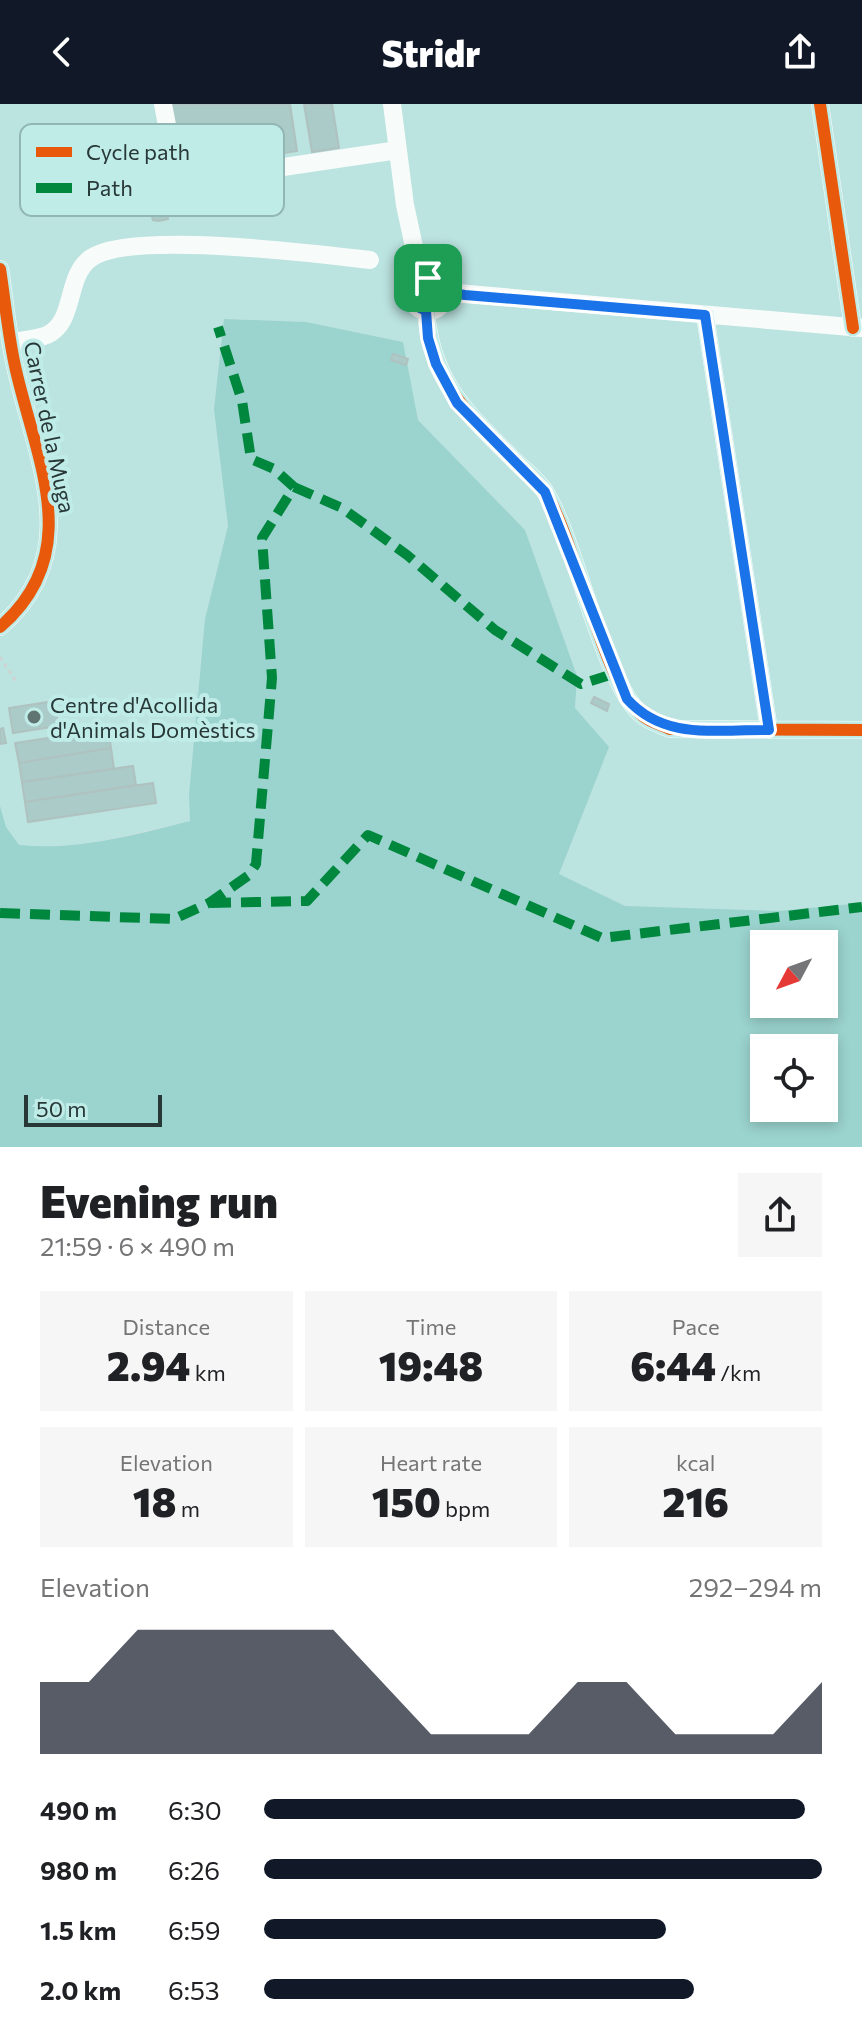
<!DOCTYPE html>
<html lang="en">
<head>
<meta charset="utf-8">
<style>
	:root { --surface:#fff; --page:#f6f6f6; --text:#202124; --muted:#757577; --accent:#111827 }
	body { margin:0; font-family:Commissioner,sans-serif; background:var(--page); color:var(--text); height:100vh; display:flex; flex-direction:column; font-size:30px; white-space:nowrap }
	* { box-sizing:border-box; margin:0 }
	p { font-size:26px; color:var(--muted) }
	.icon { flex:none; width:44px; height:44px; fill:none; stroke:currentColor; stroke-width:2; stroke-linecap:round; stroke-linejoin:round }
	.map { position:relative; height:1043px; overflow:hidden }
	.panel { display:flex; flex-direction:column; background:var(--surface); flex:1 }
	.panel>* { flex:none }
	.needle { width:52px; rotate:229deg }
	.controls { position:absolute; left:750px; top:826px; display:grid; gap:16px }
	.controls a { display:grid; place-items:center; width:88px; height:88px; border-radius:0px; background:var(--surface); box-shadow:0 4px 12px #0003; font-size:40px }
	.scale { position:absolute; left:24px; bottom:20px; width:138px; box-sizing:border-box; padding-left:8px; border:4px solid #273837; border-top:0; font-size:22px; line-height:28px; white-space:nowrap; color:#273837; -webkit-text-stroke:6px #c0ece8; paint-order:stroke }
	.pin { position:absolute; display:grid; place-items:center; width:68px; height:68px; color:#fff; margin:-34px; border-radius:16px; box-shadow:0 4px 12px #0006 }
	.round { display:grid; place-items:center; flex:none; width:84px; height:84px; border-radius:0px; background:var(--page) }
	.head { display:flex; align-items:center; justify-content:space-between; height:136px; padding:0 40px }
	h1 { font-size:44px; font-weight:800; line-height:60px }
	.metrics { display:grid; grid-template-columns:repeat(3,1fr); gap:12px; height:136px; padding:8px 40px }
	.metrics div { display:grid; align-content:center; border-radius:0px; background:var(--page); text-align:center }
	.metrics b { font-size:40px; font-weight:800 }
	.metrics small { font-size:22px; font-weight:400 }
	.metrics p { font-size:22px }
	.chart { height:224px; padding:16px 40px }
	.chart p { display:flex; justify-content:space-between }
	.chart svg { width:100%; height:144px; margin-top:8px; fill:var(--accent); opacity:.7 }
	ul { padding:0 40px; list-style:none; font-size:26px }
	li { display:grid; grid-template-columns:128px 96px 1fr; align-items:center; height:60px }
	li i { height:20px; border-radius:10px; background:var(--accent) }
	header { display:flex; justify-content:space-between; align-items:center; height:104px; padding:0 40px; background:var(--accent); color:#fff; font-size:36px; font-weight:800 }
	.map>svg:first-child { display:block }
</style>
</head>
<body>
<header><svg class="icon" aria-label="back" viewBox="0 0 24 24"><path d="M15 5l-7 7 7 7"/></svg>Stridr<svg class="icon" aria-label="share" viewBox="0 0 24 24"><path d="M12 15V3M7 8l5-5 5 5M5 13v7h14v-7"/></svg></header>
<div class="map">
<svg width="862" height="1043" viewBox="0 0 862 1043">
	<rect width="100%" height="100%" fill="#cae2e0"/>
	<!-- built -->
	<path fill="#bbe3df" d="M0,0H862V799L778,807L625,802L559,770L609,643L575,604L577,572L525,426L418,316L403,238L306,218L224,215L214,305L228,422L205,515L189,691L190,717L88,740L0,745Z"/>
	<!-- green -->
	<path fill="#9bd3ce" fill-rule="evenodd" d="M224,215L306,218L403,238L418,316L525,426L577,572L575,604L609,643L559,770L625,802L778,807L862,799V1043H0V702L6,723L19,741C77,747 134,731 190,717L189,691L205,515L228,422L214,305ZM764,840H824V900H764ZM764,944H824V1004H764Z"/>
	<!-- building -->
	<path fill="#aacbc8" stroke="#afc2c0" stroke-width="2" d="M171,0H290L297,47L200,62L202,70L186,72L185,64L181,65Z
		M304,0H332L339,44L312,48Z
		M163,90L168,115L159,117L153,116L147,94Z
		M393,250L408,255L406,261L391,256Z
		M594,593L609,600L607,607L591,599Z
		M55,597L58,622L13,629L9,604Z
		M3,624L6,639L0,640V625Z
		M108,625L111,644L19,659L15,639Z
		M111,644L114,665L22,678L19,659Z
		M133,662L136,681L25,698L22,678Z
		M153,679L156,699L28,718L25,698Z"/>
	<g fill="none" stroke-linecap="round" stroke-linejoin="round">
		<!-- path -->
		<path stroke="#cdd4d3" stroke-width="3" stroke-dasharray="4 4" stroke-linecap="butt" d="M0,553L17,579"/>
		<!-- minor -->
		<path stroke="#f7fbfa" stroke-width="18" d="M163,0L178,79L212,74
			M392,0L405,101L421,175
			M820,0L853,224
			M223,72L398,46
			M0,165C5,197 8,230 15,262C35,354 87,448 0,523
			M411 190a17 17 0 1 1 34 0a17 17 0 1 1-34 0Z
			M445,188L862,224
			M426,207C431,277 466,308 512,354C523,365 538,376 546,389C577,440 603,581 643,612C650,618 661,621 670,625L862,626
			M705,211L769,626
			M11,238C23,236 37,235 47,231C76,218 65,172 91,154C131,126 318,150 370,156"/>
		<!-- quiet -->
		<path stroke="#00873e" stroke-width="10" stroke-dasharray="20 10" stroke-linecap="butt" d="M294,383L342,404L407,451L495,526L581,580L616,569
			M211,799L307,797L368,731L602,834L862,803
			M0,809L174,815L209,799L249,771L256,760L272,574L262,434L294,383L274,365L251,355L242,297L218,223"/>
		<defs>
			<path id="cycleway" d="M820,0L853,224
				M0,165C5,197 8,230 15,262C35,354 87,448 0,523
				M426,207C431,277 466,308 512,354C523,365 538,376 546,389C577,440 603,581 643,612C650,618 661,621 670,625L862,626
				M705,211L769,626"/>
		</defs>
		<!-- cycleway casing -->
		<use href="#cycleway" stroke="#c0ece8" stroke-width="17"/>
		<!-- cycleway -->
		<use href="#cycleway" stroke="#e8590c" stroke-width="12"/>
	</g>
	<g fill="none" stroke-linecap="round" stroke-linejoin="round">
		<defs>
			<path id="route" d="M428,174L439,178L445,188L465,191L705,211L769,626C716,625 665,637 627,595L545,388L457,299L436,260L428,234L426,207L416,202L411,191L417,177Z"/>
		</defs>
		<!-- route casing -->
		<use href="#route" stroke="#fff" stroke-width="16"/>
		<!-- route -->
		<use href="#route" stroke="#1a73e8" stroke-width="10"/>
	</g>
	<!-- markers -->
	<circle fill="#607472" stroke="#c0ece8" stroke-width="3" cx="34" cy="613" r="8"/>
	<g text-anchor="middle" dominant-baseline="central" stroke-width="8" stroke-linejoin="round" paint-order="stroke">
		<!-- street labels -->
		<g font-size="22" fill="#273837" stroke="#c0ece8">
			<text transform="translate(50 323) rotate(78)">Carrer de la Muga</text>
		</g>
		<!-- poi labels -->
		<g font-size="22" fill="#273837" stroke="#c0ece8" text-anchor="start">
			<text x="50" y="600">Centre d'Acollida<tspan x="50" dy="25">d'Animals Domèstics</tspan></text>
		</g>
	</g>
	<!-- legend -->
	<rect x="20" y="20" width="264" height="92" rx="12" fill="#c0ece8" stroke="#92b6b3" stroke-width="2"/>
	<rect x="36" y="43" width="36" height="10" fill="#e8590c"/>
	<rect x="36" y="79" width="36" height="10" fill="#00873e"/>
	<g font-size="22" fill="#273837">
		<text x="86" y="56">Cycle path</text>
		<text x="86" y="92">Path</text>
	</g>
</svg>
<div class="controls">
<a><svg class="needle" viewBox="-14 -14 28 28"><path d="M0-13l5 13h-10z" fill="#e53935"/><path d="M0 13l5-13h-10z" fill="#757577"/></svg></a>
<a><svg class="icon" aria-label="locate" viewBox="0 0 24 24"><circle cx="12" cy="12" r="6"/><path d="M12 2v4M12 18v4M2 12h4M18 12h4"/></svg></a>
</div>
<div class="scale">50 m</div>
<div class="pin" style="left:428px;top:174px;background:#1e9e55"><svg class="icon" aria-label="arrive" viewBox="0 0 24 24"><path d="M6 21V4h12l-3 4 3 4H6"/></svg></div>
</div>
<section class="panel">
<div class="head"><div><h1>Evening run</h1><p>21:59 · 6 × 490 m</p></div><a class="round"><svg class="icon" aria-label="share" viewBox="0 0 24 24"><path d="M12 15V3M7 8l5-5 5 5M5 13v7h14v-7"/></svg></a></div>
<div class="metrics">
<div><p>Distance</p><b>2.94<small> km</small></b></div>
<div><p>Time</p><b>19:48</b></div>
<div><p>Pace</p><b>6:44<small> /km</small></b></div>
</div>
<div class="metrics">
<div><p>Elevation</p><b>18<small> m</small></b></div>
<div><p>Heart rate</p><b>150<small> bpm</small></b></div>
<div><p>kcal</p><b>216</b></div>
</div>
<div class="chart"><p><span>Elevation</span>292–294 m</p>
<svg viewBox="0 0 160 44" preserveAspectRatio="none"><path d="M0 44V22L10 22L20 6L30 6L40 6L50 6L60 6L70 22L80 38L90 38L100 38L110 22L120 22L130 38L140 38L150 38L160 22V44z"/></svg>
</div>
<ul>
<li><b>490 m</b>6:30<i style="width:97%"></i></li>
<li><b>980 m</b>6:26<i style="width:100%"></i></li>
<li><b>1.5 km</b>6:59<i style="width:72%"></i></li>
<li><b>2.0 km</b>6:53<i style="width:77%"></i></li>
</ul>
</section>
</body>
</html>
